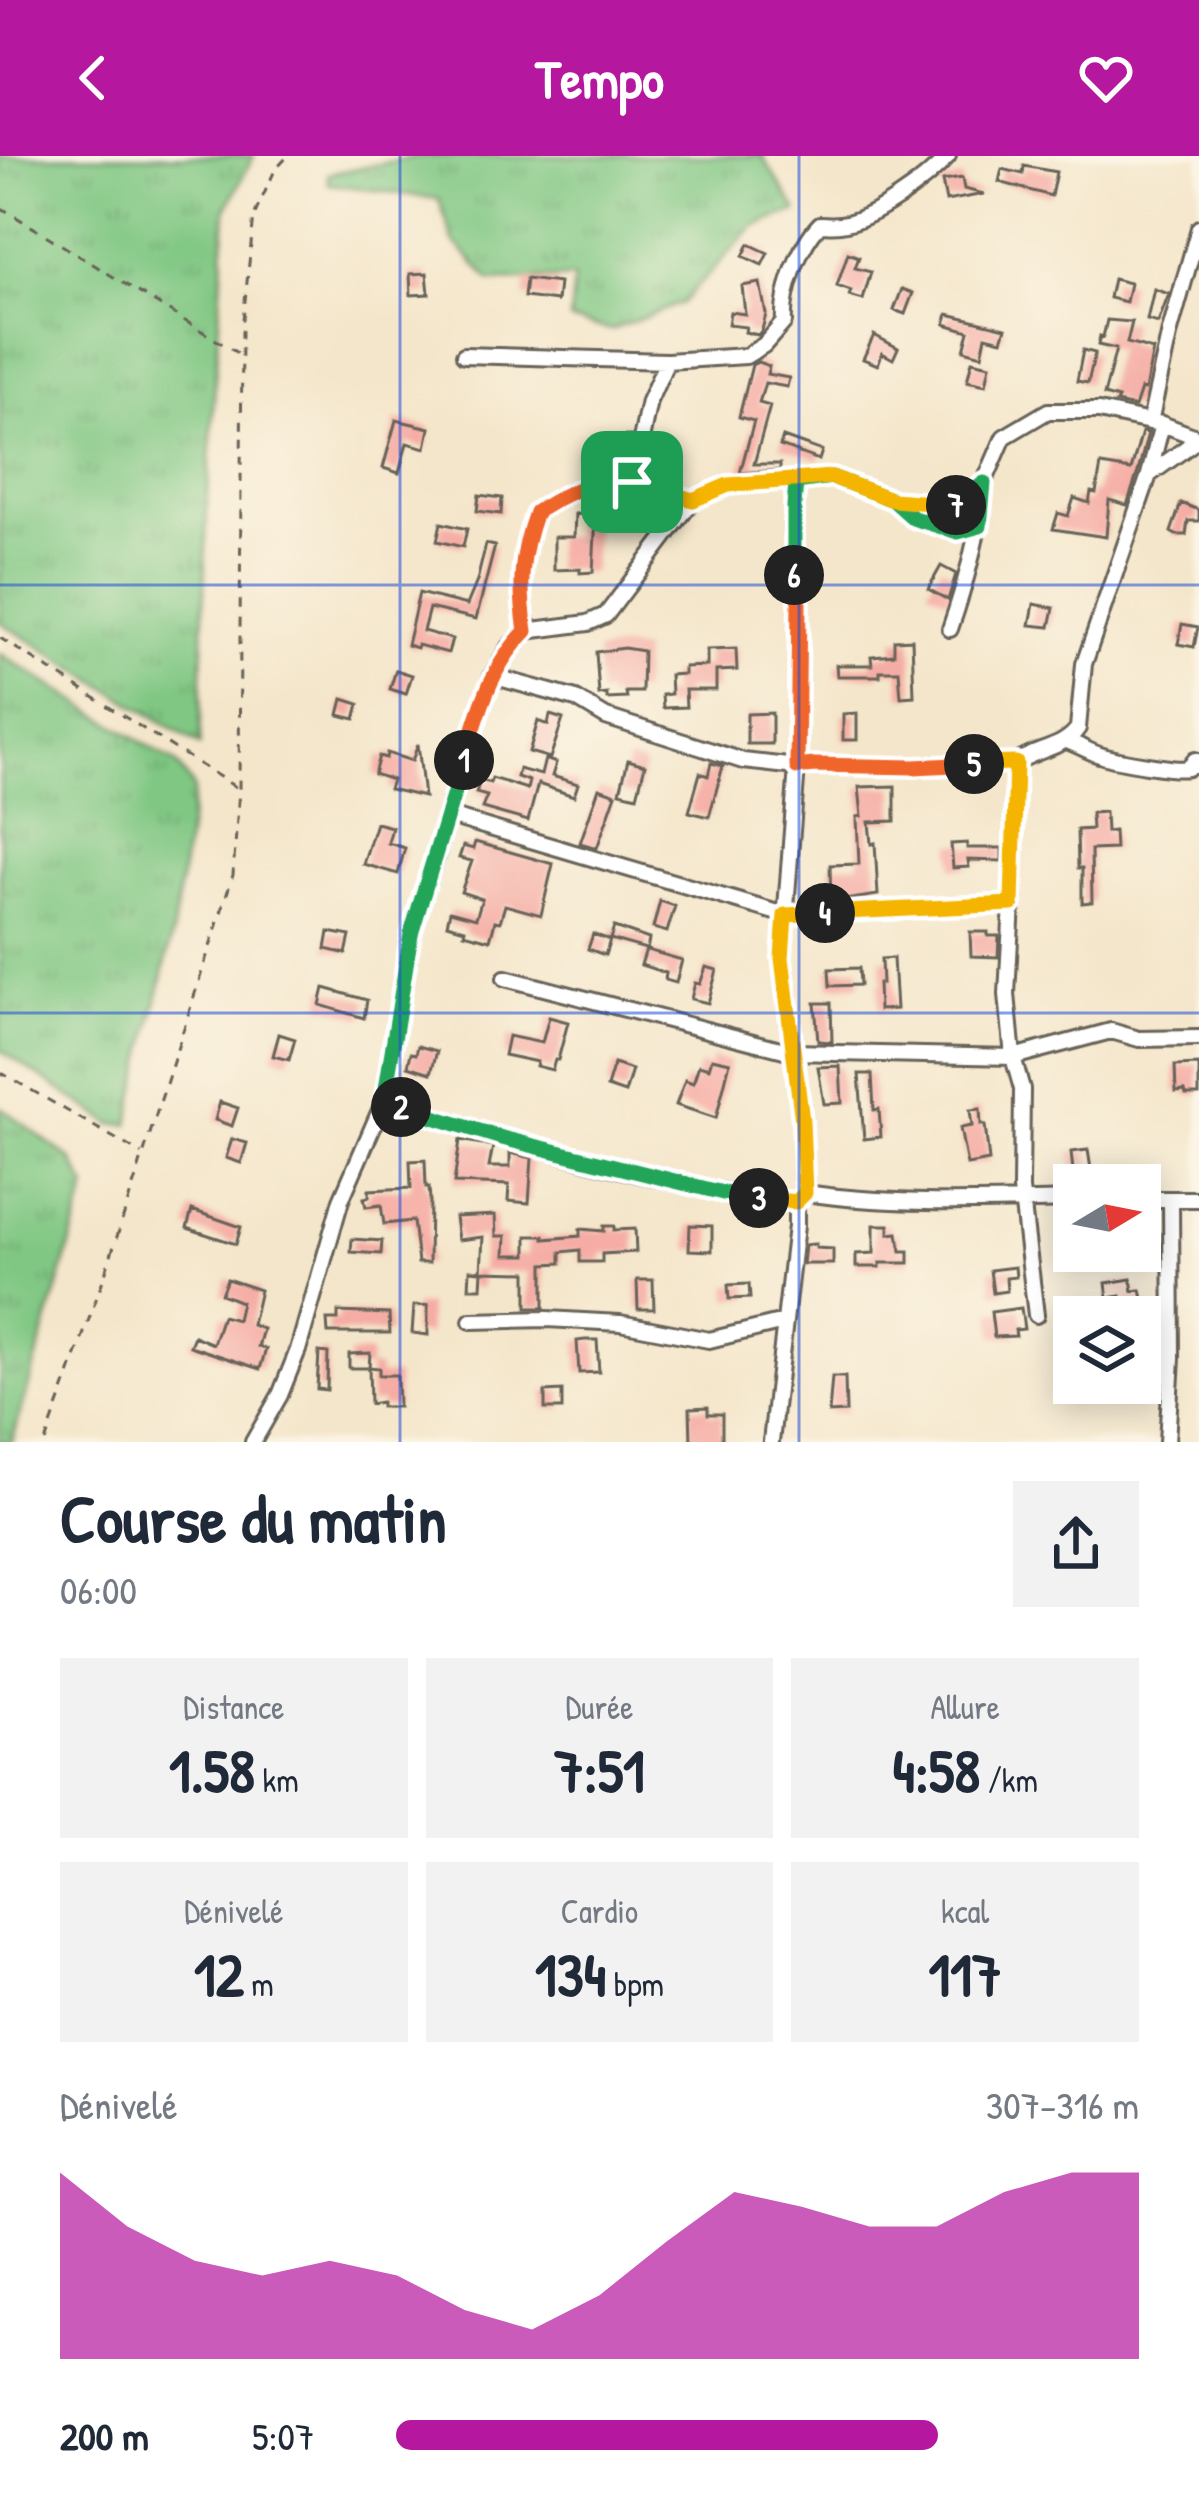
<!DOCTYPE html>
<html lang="fr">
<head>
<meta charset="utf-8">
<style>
	:root { --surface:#fff; --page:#f2f2f3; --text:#1f2937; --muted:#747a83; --accent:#b5179e }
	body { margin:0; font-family:"Patrick Hand",sans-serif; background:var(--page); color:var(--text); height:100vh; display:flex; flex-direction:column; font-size:45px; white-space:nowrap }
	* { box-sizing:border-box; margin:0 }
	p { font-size:39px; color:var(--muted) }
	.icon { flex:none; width:66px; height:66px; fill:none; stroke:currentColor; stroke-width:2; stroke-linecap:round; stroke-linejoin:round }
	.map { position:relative; height:1286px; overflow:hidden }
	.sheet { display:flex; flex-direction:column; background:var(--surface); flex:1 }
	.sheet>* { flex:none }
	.needle { width:78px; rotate:80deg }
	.tools { position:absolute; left:1053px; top:1008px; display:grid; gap:24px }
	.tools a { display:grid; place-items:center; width:108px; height:108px; border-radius:0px; background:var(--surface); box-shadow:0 6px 30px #0003; font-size:60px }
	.pin { position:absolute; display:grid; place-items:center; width:102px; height:102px; color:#fff; margin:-51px; border-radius:24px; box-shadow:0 6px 18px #0006 }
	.km { position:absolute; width:60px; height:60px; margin:-30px; border-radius:50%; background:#222; color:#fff; font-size:33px; line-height:60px; text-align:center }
	.round { display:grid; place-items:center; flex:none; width:126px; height:126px; border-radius:0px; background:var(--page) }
	.headline { display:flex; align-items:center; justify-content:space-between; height:204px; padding:0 60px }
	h1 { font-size:66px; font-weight:800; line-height:90px }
	.figures { display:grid; grid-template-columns:repeat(3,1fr); gap:18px; height:204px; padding:12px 60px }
	.figures div { display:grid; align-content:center; border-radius:0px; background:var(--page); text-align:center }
	.figures b { font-size:60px; font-weight:800 }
	.figures small { font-size:33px; font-weight:400 }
	.figures p { font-size:33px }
	.chart { height:336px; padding:24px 60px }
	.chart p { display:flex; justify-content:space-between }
	.chart svg { width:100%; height:216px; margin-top:12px; fill:var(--accent); opacity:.7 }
	ul { padding:0 60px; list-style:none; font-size:39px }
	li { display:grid; grid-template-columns:192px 144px 1fr; align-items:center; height:90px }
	li i { height:30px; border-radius:15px; background:var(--accent) }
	header { display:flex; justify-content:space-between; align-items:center; height:156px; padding:0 60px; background:var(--accent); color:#fff; font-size:54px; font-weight:800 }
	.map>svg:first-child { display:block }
</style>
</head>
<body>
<header><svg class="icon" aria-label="back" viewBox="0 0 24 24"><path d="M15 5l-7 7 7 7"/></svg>Tempo<svg class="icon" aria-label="heart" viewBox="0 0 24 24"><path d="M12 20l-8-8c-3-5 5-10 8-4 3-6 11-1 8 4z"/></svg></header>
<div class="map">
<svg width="1199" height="1286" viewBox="0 0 1199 1286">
	<defs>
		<pattern id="grass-tufts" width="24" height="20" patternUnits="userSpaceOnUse" patternTransform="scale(3)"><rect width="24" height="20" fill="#80c783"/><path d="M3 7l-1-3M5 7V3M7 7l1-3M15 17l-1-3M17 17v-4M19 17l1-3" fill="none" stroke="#6eaa71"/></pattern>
	</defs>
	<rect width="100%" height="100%" fill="#fcf5e5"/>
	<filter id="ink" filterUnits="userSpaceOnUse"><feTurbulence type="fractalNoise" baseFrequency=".00833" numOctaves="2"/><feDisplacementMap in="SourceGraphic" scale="24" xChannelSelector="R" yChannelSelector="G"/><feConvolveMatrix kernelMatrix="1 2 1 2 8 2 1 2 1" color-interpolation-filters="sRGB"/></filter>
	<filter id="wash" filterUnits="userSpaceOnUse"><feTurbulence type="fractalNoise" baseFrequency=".004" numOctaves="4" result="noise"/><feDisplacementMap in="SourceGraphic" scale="48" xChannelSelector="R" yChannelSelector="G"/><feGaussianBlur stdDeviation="2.7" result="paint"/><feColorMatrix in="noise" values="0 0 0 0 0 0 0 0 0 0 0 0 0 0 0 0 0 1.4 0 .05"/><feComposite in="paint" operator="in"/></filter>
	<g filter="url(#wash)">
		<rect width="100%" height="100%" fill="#f4e6ca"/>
		<!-- grass -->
		<path fill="url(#grass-tufts)" stroke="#4e7250" stroke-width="3" d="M0,0H254L226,53L207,353L200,589L0,466Z
			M420,0H762L797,55L754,70L682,147L612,174L570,164L574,122L491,125L453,85L439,43L329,28L328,18Z
			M0,498L176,607L194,632L173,774L129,968H112L0,894Z
			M0,951L72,1004L87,1032L12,1286H0Z"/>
		<g id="blocks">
			<!-- building -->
			<path fill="#f5aca4" d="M1024,10L1056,16L1051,40L999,26L1002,13L1023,18Z
				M962,22L964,33L984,38L946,45L942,25Z
				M749,88L768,97L762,109L743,100Z
				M848,97L859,101L855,112L871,116L863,144L849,140L851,135L837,130Z
				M427,117L429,138L411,139L410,118Z
				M526,123L559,127L557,145L524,141Z
				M1113,123L1130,127L1126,146L1109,142Z
				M760,127L766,158L762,174L758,179L745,176L746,171L728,169L730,156L745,158L742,130Z
				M902,133L913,137L905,158L894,154Z
				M1154,133L1169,138L1158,167L1147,164Z
				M948,158L1006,172L1002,184L986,180L982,199L964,194L969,175L945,168Z
				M1107,164L1132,166L1127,187L1153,194L1145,234L1141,233L1135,251L1116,247L1118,243L1104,239L1116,193L1098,189L1100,180L1103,181Z
				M874,179L898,192L893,203L882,197L878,209L863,203Z
				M1083,194L1095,197L1088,227L1077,225Z
				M972,205L990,209L986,229L967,225Z
				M758,206L769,210L767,218L789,222L787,231L765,227L759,247L770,250L754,308H780V314L740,317L754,265L739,261L752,209Z
				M396,264L430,272L426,292L407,287L399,317L383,312Z
				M1142,276L1148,277L1138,316L1127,349L1109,344L1106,381L1053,373L1058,357L1068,360L1074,342L1089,347L1091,336L1096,337L1101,309L1131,314Z
				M630,280L624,312L600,307V313L582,314L581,301L594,299V281Z
				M783,281L822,295L819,304L780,290Z
				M479,339L502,342L501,358L477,355Z
				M1181,347L1199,354V365H1188L1186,379H1176L1171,376Z
				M575,358L596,359L593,416L580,417V413L554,414V381H574Z
				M441,367L467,373L463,391L437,385Z
				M486,388L495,390L476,463L429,452L423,475L452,483L448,497L418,489L417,492L407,489L419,437L467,449L477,425Z
				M941,410L956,418L948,444L928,433Z
				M1034,448L1054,452L1050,471L1030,469Z
				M1182,468L1198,471L1194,491L1178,488Z
				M912,483L914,540L901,541L899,515H880V520H837L836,509H872L871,500L894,498V484Z
				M624,492L643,495L642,536H626L627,542L607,543V538L599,539L596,496Z
				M736,493L737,514L716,515V534H685L686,551L663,552L662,539L671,538L670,519L684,518V511L707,510V494Z
				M396,514L412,519L406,538L390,533Z
				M343,543L359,548L355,563L339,559Z
				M772,557V588H747V558Z
				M857,557V584H843V558Z
				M550,559L563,563L550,602L529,596L538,565L548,569Z
				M418,588L424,641L389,633L392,624L374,618L379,600L386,602L387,597L412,605Z
				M545,603L556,607L552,620L578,628L574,640L538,628L528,665L482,652L487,640L476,637L480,624L490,627L492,622L527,633L529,625L517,621L519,613L541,619Z
				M628,604L645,609L637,640L620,636Z
				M711,607L723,610L709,661L689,656L700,617L708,620Z
				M895,630V665L869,666L871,688L875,687L878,739L831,746L830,709L859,708L857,661L862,660L859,631Z
				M599,632L616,638L597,692L580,687Z
				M1105,656L1106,676L1114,675L1115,693L1091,694L1092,746L1082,747V712H1078L1077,674L1092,673L1091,657Z
				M376,667L392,671L388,687L405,692L398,718L363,708Z
				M475,686L553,708L541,759L505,749L500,766L495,765L490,784L464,777L465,773L447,768L450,755L476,762L482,743L461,736L472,705L459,702L463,690L473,693Z
				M967,687V692H1002V705L968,704L969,711L953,712L951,688Z
				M660,745L675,750L667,776L653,772Z
				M614,771L649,783L647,794L682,804L676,827L665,824L666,817L641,809L646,793L610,783Z
				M329,776L350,780L346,798L326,793Z
				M970,776H988V780H999L998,801L971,800Z
				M593,778L610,784L605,799L588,793Z
				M893,802L896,853L879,854L878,828H882L881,803Z
				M706,811L717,814L708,847L691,843L695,827L700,828Z
				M859,812L860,829L830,830L829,813Z
				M324,832L367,844L364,862L320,849Z
				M815,847H831L832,886L818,885Z
				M549,861L568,866L558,904H555L552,914L536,910L537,906L504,899L508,880L542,887Z
				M279,878L295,883L289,904L273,900Z
				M418,890L437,895L431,917L408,910L411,897L416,898Z
				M712,902L730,906L716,962L676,949L685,924L693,927L699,909L709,912Z
				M614,908L632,914L625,937L607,931Z
				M1199,909V939H1186L1185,935L1176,936L1175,910Z
				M840,910L842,947L824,948L818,911Z
				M859,918H872L874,954L879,953L881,981L864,983Z
				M220,946L238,952L232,970L215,964Z
				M980,953L981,969H985L989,1005L967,1009L960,972L972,970L970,954Z
				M232,983L247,987L241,1007L226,1002Z
				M460,984L493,990L489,1011H510V997L532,1002L529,1047L508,1045L509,1029L454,1027Z
				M1088,994L1091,1013L1073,1015L1071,996Z
				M425,1004L426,1031H429L430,1044L429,1107H418L413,1065L384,1068L381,1049L366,1051L364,1042L369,1041V1034L411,1032L410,1005Z
				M192,1054L241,1071L236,1088L187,1072Z
				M495,1059L496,1080H506L505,1099H527V1080H544V1083L580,1080V1073L604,1075V1070H614V1074L635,1073L636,1096L602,1098V1106H580V1094L561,1096V1107L544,1108V1152H527V1116L482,1115L481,1132H469L470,1114L481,1115L483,1081L458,1084L455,1061Z
				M690,1069L712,1070V1095L689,1094Z
				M874,1069H889V1078L898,1077L901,1095H909V1107H880V1111H856V1098L874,1097Z
				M352,1083L382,1085L381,1098L351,1096Z
				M816,1088V1092L833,1093V1108H803L805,1089Z
				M1015,1111L1016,1121L1006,1122L1007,1135L993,1137L990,1114Z
				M227,1123L260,1134L252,1169L263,1173L258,1191L266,1193L260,1213L190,1190L194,1180L213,1188L222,1160L237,1164L241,1146L221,1138Z
				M1131,1123L1133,1135L1141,1134L1147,1161H1124L1121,1140L1108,1142L1106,1127Z
				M637,1124H653L654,1153H638Z
				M749,1128L750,1142L729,1143L728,1129Z
				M428,1149V1179L412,1177L414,1150Z
				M1021,1152L1024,1173L1015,1174L1016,1180L994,1181L991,1156Z
				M338,1156L389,1158L390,1177H328L327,1164H338Z
				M585,1184H597L599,1216L579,1217L577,1185Z
				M319,1196L328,1197L327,1234L317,1233Z
				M370,1197L369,1212H349V1198Z
				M369,1211L379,1212V1219H397L398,1251H381V1246L370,1248Z
				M832,1221H845L846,1256L829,1257Z
				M562,1235V1253H545V1236Z
				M708,1251V1258H722V1286H691L690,1252Z"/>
		</g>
	</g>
	<g filter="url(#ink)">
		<use href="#blocks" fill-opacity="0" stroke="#686359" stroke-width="3"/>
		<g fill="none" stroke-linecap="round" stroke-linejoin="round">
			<defs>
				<path id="street" d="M464,199L667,205
					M1162,268L1199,282
					M1149,319L1193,287L1199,285
					M693,344L632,327L649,245L667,205L746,200L764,189L784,166C782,136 799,90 820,68C826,68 833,69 840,68C872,65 927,24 948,0
					M893,344L913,361L959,376L980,370
					M950,473C967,424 979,379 984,327
					M526,475C519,428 520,400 536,356C574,332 588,328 632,327
					M492,520L576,543L606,561L743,605L797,611
					M1067,585C1079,589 1091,597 1103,600C1115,604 1181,616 1188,612C1191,610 1193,607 1195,604L1199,611
					M1016,607L1012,748L1007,838L1013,901L1111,875L1139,883L1199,882
					M446,659L785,759L1012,748
					M505,822L792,896L1013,901L1022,933L1021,1033L1036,1159
					M384,945C519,988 656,1030 796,1046L805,1037C895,1050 984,1046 1074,1044
					M805,1037L802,965L782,803L797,611L814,609L914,611L1016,607C1035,593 1064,593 1078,572L1084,508L1149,319L1162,268L1150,266L1170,175L1199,72
					M1140,1043H1199
					M471,1165L547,1163L620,1167L709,1184L784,1166
					M253,1286L280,1239L298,1194L341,1044L384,945L411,778L437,698L446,659L492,520L509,491L526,475L588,467L606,459L693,344L728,329L832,321L893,344L955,350L984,327L1004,281L1048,255H1099L1150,266
					M771,1286L796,1070V1046
					M1167,1286L1172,1202L1171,1043"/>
			</defs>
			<!-- street casing -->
			<use href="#street" stroke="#686359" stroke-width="20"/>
			<!-- path -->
			<path stroke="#686359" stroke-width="3" stroke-dasharray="9 9" stroke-linecap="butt" d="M0,51L239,198
				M795,339L794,422L799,446L797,599
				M0,482L237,632
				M0,916L142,998
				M45,1286L104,1121L233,719L239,633L242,173L254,60L275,14L288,0"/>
			<!-- street -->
			<use href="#street" stroke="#fff" stroke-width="14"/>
		</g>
	</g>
	<g fill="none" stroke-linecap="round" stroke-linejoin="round" filter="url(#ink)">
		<defs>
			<path id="split-1" d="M464,604C480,555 489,512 526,475C519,429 520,400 536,356C575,331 586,328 632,326"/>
			<path id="split-2" d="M401,951L384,945L411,778L464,604"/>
			<path id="split-3" d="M401,951L502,982L723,1037L759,1042"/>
			<path id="split-4" d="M759,1042L796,1046L805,1037L802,965L782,802L785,759L825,757"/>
			<path id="split-5" d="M825,757L1012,748L1016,607L974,608"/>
			<path id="split-6" d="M794,419L799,446L797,611L814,609L914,611L974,608"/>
			<path id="split-7" d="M794,419V350L796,326L832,321L893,344L913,362L958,376L980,370L984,327L956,349"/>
			<path id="split-8" d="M632,326L693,344L728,329L832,321L893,344L956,349"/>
		</defs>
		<!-- split-1 casing -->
		<use href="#split-1" stroke="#fff" stroke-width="24"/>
		<!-- split-2 casing -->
		<use href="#split-2" stroke="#fff" stroke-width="24"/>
		<!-- split-3 casing -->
		<use href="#split-3" stroke="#fff" stroke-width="24"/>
		<!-- split-4 casing -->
		<use href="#split-4" stroke="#fff" stroke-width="24"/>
		<!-- split-5 casing -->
		<use href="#split-5" stroke="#fff" stroke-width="24"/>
		<!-- split-6 casing -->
		<use href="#split-6" stroke="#fff" stroke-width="24"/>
		<!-- split-7 casing -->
		<use href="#split-7" stroke="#fff" stroke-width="24"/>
		<!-- split-8 casing -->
		<use href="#split-8" stroke="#fff" stroke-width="24"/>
		<!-- split-1 -->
		<use href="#split-1" stroke="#f0652b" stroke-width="15"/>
		<!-- split-2 -->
		<use href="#split-2" stroke="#22a559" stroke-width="15"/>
		<!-- split-3 -->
		<use href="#split-3" stroke="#22a559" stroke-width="15"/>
		<!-- split-4 -->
		<use href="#split-4" stroke="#f5b400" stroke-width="15"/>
		<!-- split-5 -->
		<use href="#split-5" stroke="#f5b400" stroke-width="15"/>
		<!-- split-6 -->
		<use href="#split-6" stroke="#f0652b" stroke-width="15"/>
		<!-- split-7 -->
		<use href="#split-7" stroke="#22a559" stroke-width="15"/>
		<!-- split-8 -->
		<use href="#split-8" stroke="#f5b400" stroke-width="15"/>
	</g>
	<!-- grid -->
	<path fill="none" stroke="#1d4ed8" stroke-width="3" stroke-opacity="0.55" d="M400,0V1286M799,0V1286M0,429H1199M0,857H1199"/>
</svg>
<div class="tools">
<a><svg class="needle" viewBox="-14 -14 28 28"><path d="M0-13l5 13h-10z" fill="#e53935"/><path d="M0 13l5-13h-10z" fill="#747a83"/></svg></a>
<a><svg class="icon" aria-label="layers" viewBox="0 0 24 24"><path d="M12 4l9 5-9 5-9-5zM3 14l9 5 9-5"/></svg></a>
</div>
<div class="pin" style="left:632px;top:326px;background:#1e9e55"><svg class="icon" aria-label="arrive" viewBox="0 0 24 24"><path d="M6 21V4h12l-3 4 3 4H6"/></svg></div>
<b class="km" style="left:464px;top:604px">1</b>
<b class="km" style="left:401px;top:951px">2</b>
<b class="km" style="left:759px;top:1042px">3</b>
<b class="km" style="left:825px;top:757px">4</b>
<b class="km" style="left:974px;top:608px">5</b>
<b class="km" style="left:794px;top:419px">6</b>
<b class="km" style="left:956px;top:349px">7</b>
</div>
<section class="sheet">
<div class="headline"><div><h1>Course du matin</h1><p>06:00</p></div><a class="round"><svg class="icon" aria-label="share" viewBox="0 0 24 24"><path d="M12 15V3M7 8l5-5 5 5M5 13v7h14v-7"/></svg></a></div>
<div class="figures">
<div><p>Distance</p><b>1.58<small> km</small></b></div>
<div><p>Durée</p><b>7:51</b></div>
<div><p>Allure</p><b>4:58<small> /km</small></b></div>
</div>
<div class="figures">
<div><p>Dénivelé</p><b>12<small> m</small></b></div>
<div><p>Cardio</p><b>134<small> bpm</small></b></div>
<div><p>kcal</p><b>117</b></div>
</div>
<div class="chart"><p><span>Dénivelé</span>307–316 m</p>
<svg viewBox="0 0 160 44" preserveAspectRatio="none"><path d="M0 44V6L10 17L20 24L30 27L40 24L50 27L60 34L70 38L80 31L90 20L100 10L110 13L120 17L130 17L140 10L150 6L160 6V44z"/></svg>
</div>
<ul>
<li><b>200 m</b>5:07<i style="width:73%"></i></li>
</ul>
</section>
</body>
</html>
